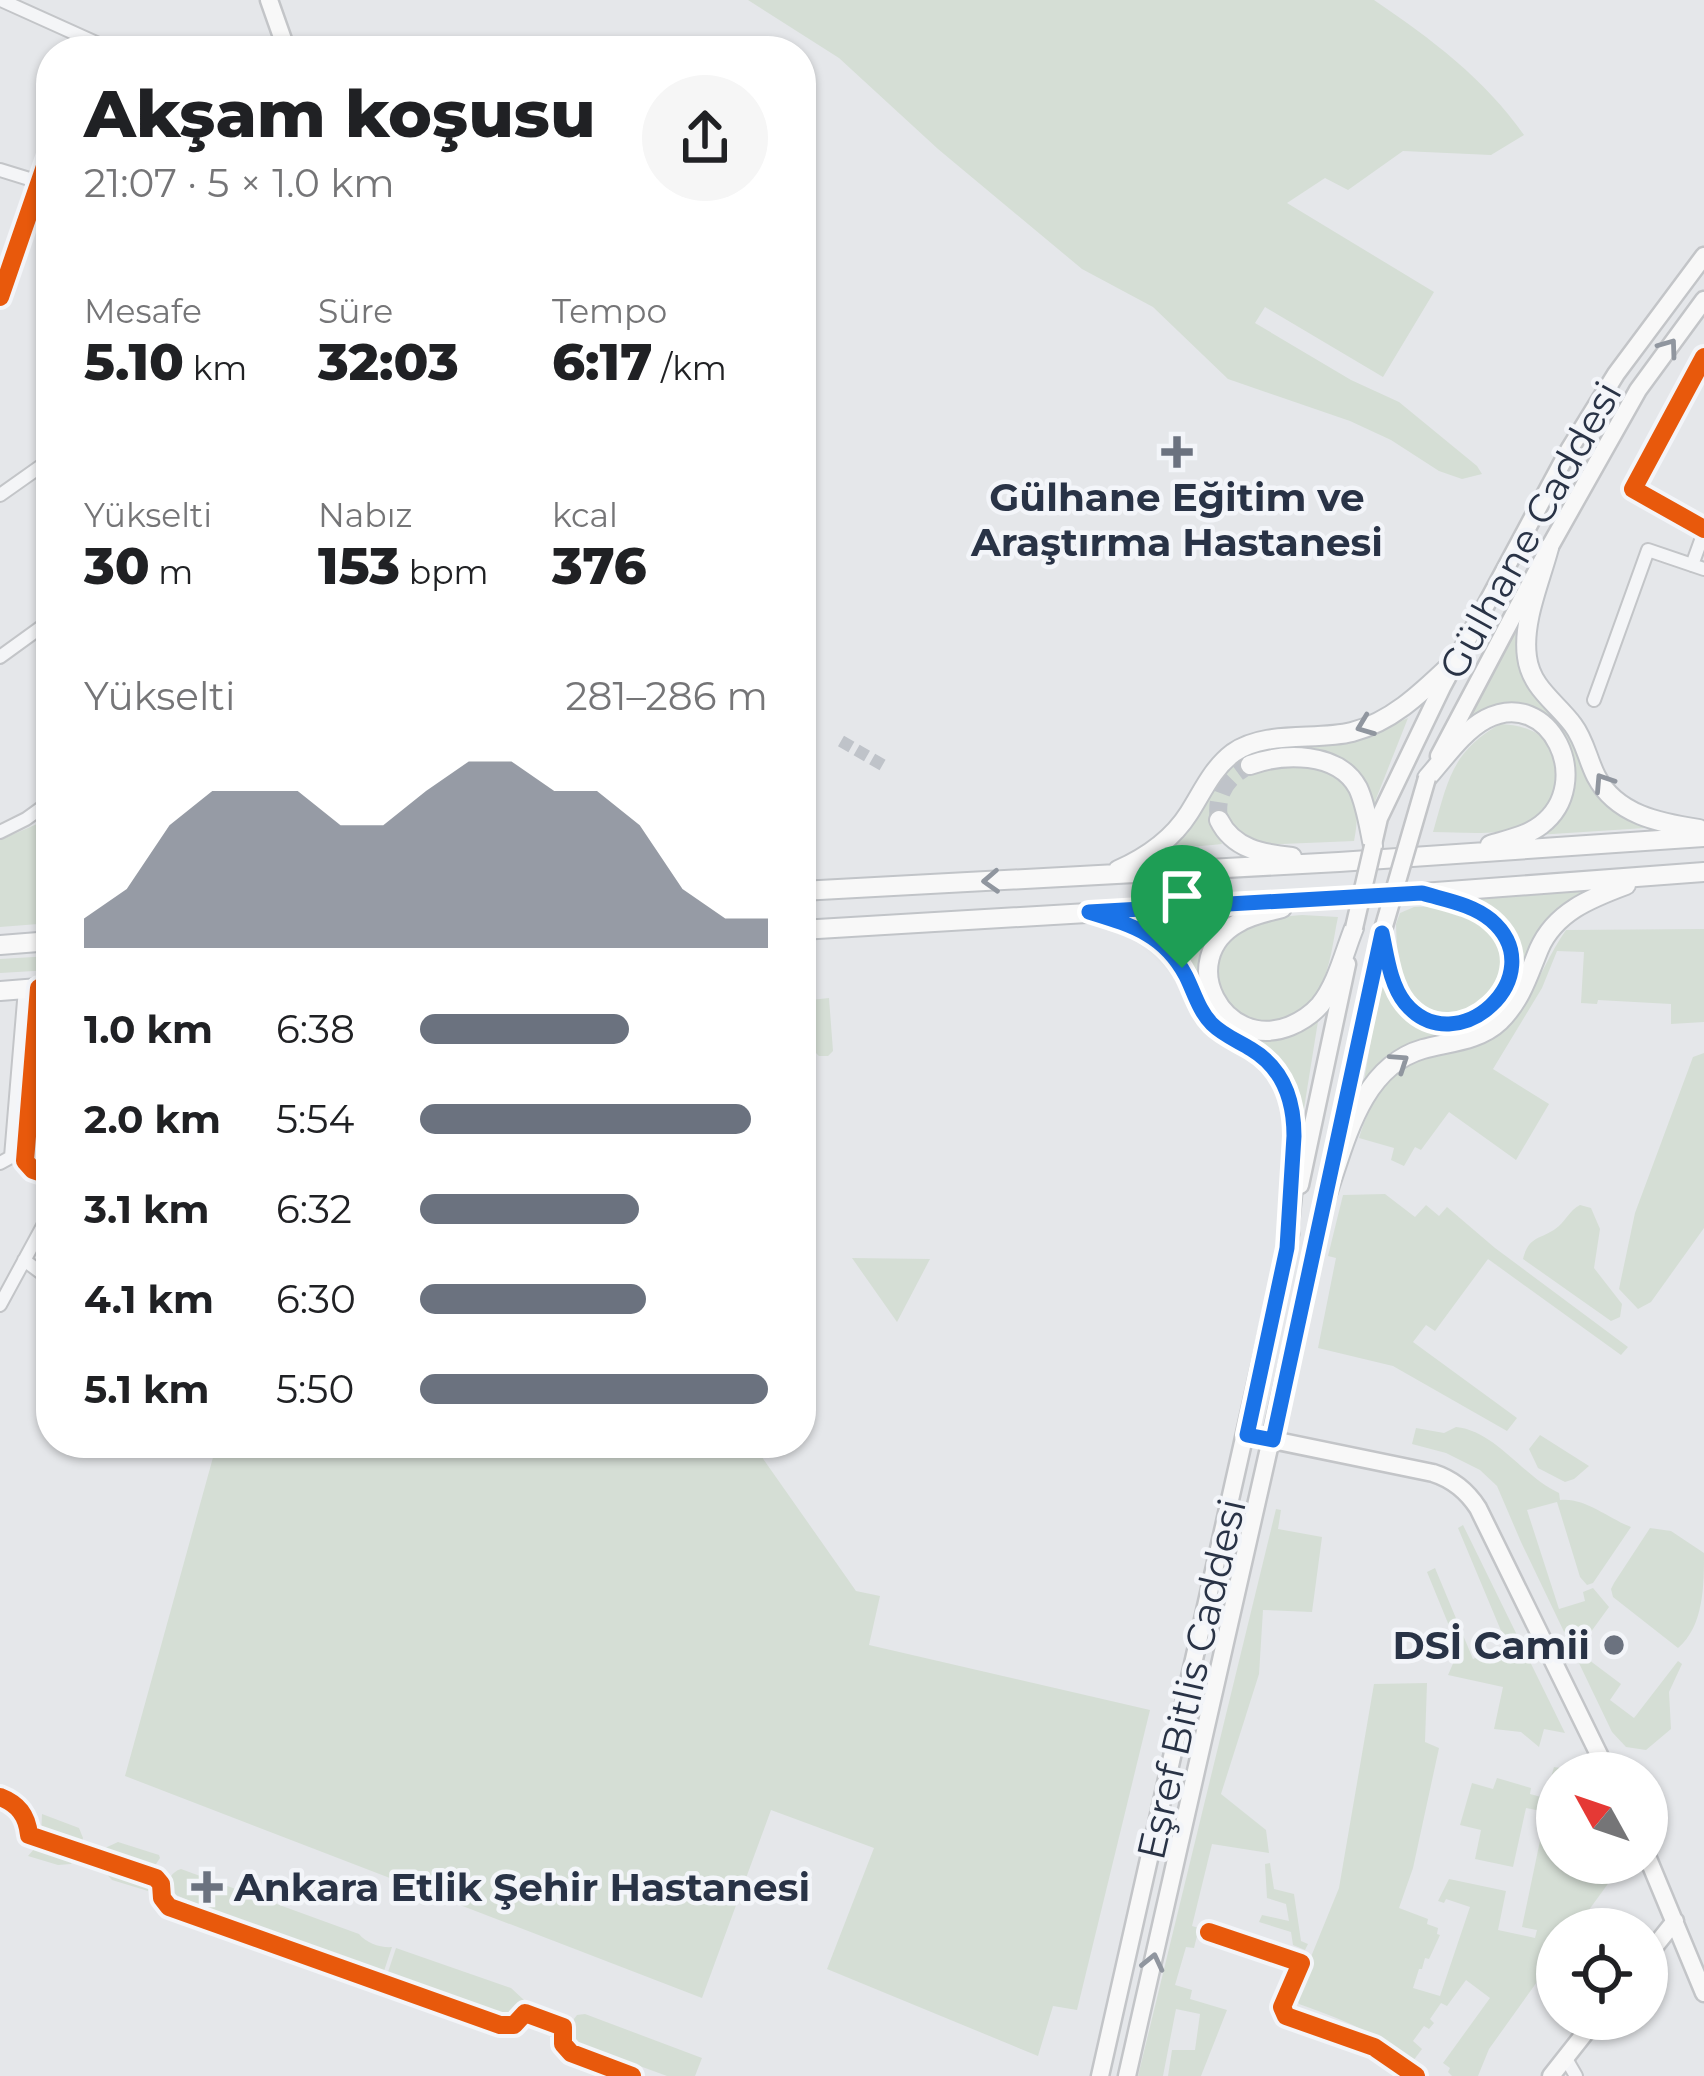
<!DOCTYPE html>
<html lang="tr">
<head>
<meta charset="utf-8">
<style>
	:root { --surface:#fff; --page:#f6f6f6; --text:#202124; --muted:#757577; --accent:#6b727f }
	body { margin:0; font-family:Montserrat,sans-serif; background:var(--page); color:var(--text); height:100vh; display:flex; flex-direction:column; font-size:45px; white-space:nowrap }
	* { box-sizing:border-box; margin:0 }
	p { font-size:39px; color:var(--muted) }
	.icon { flex:none; width:66px; height:66px; fill:none; stroke:currentColor; stroke-width:2; stroke-linecap:round; stroke-linejoin:round }
	.map { position:relative; flex:1; overflow:hidden }
	.drawer { position:absolute; left:36px; top:36px; width:780px; height:1422px; display:flex; flex-direction:column; background:var(--surface); border-radius:48px; box-shadow:0 3px 9px #0004 }
	.drawer>* { flex:none }
	.needle { width:78px; rotate:310deg }
	.fabs { position:absolute; left:1536px; top:1752px; display:grid; gap:24px }
	.fabs a { display:grid; place-items:center; width:132px; height:132px; border-radius:50%; background:var(--surface); box-shadow:0 3px 9px #0004; font-size:60px }
	.pin { position:absolute; display:grid; place-items:center; width:102px; height:102px; color:#fff; margin:-123px -51px; border-radius:50% 50% 50% 0; rotate:-45deg; box-shadow:0 0 12px #0007 }
	.pin .icon { rotate:45deg }
	.round { display:grid; place-items:center; flex:none; width:126px; height:126px; border-radius:63px; background:var(--page) }
	.headline { display:flex; align-items:center; justify-content:space-between; height:204px; padding:0 48px }
	h1 { font-size:66px; font-weight:800; line-height:90px }
	.stats { display:grid; grid-template-columns:repeat(3,1fr); gap:18px; height:204px; padding:12px 48px }
	.stats div { display:grid; align-content:center }
	.stats b { font-size:51px; font-weight:800 }
	.stats small { font-size:33px; font-weight:400 }
	.stats p { font-size:33px }
	.chart { height:336px; padding:24px 48px }
	.chart p { display:flex; justify-content:space-between }
	.chart svg { width:100%; height:216px; margin-top:12px; fill:var(--accent); opacity:.7 }
	ul { padding:0 48px; list-style:none; font-size:39px }
	li { display:grid; grid-template-columns:192px 144px 1fr; align-items:center; height:90px }
	li i { height:30px; border-radius:15px; background:var(--accent) }
	.map>svg:first-child { display:block }
</style>
</head>
<body>
<div class="map">
<svg width="1704" height="2076" viewBox="0 0 1704 2076">
	<rect width="100%" height="100%" fill="#e5e7ea"/>
	<!-- green -->
	<path fill="#d5ded5" d="M748,0H1374C1430,38 1485,79 1524,135L1491,155L1403,151L1348,190L1325,178L1287,203L1434,292L1383,377L1265,307L1255,323L1351,380L1399,402L1477,466L1482,474L1462,479L1439,471L1391,440L1350,421L1228,379L1153,307L1082,269L938,149L839,58Z
		M1532,595L1519,646L1520,666L1529,690L1570,733L1612,807L1645,828L1537,835L1568,802L1574,783L1573,753L1562,736L1490,711L1466,720Z
		M1408,718L1372,809L1350,770L1273,763L1333,770C1354,797 1361,806 1354,841L1258,845L1217,833L1222,844L1171,849L1192,824L1229,765L1252,752L1266,748L1354,741Z
		M1500,724C1512,725 1524,726 1536,733C1574,755 1559,815 1517,828C1491,836 1461,832 1433,832C1448,781 1451,752 1500,724Z
		M51,818V923L0,927V840Z
		M1588,890L1573,898L1547,920L1516,988L1491,1019L1364,1081L1383,969L1403,1006L1471,1024L1517,955L1462,896Z
		M1441,906C1448,907 1454,907 1460,910C1485,919 1514,950 1503,977C1496,995 1477,1006 1462,1018L1422,1012L1398,978L1396,924L1400,913L1414,907Z
		M1236,915C1216,927 1211,941 1203,962L1242,1032L1319,1015L1302,1121L1296,1091L1284,1068L1269,1052L1215,1018L1180,950L1165,936L1147,926Z
		M1302,915L1338,917C1333,940 1331,968 1319,989C1259,1096 1132,925 1302,915Z
		M1704,929V1022L1671,1024V1004L1598,1000L1597,1004L1581,1003L1584,952L1557,951L1542,988L1493,1069L1549,1104L1516,1160L1449,1112L1421,1150L1415,1147L1404,1166L1391,1160L1394,1148L1359,1138C1372,1096 1393,1064 1438,1054C1456,1050 1476,1049 1492,1038C1529,1013 1541,965 1566,930Z
		M51,956V970L0,973V959Z
		M829,998L833,1051L828,1056H819L816,1053L811,1000Z
		M1704,1053V1228L1651,1302L1638,1309L1619,1289L1635,1213L1693,1057Z
		M1385,1194L1415,1217L1426,1205L1439,1216L1447,1207L1495,1248L1628,1347L1621,1355L1488,1259L1435,1331L1426,1325L1413,1342L1517,1418L1507,1431L1393,1366L1318,1348L1336,1258L1328,1256L1343,1195Z
		M1580,1205L1591,1208L1600,1229L1594,1268L1622,1304L1620,1317L1611,1321L1523,1259C1529,1234 1543,1240 1559,1226C1567,1219 1569,1211 1580,1205Z
		M852,1258L930,1259L897,1322Z
		M1456,1427C1496,1431 1522,1476 1559,1493L1560,1500C1584,1497 1608,1518 1631,1527L1593,1583L1587,1585L1580,1577L1557,1502L1527,1510L1559,1609L1585,1601L1583,1592L1593,1588L1609,1607L1577,1651L1621,1684L1610,1700L1634,1718L1678,1661L1682,1664L1669,1692L1671,1729L1646,1750L1626,1747L1612,1732L1521,1542L1497,1486L1480,1470L1446,1453L1412,1444L1416,1428L1444,1433Z
		M1540,1435L1589,1466L1574,1479L1565,1482L1538,1468L1529,1449Z
		M217,1443H752L856,1591L880,1596L869,1645L1150,1710L1077,2010L1053,2006L1038,2056L827,1969L874,1848L771,1810L702,1998L125,1776Z
		M1276,1509L1281,1510L1278,1529L1322,1537L1312,1612L1263,1610L1259,1674L1221,1794L1266,1830L1269,1853L1212,1844L1192,1926L1199,1928L1194,1948L1186,1947L1175,1985L1192,1990L1190,1999L1227,2010L1201,2076H1168L1172,2050H1195L1200,2014L1176,2009L1163,2076H1138Z
		M1463,1525L1565,1733L1544,1729L1539,1747L1521,1732L1494,1729L1503,1687L1448,1675L1459,1650L1427,1572L1435,1568L1473,1659L1507,1645L1458,1528Z
		M1650,1528L1671,1531L1704,1553C1704,1585 1704,1626 1678,1648L1613,1597L1611,1589L1614,1583Z
		M1427,1683L1425,1742L1439,1748L1413,1868L1399,1908L1428,1919L1427,1924L1438,1928L1437,1934L1440,1935L1429,1959L1425,1958L1422,1969H1419L1413,1988L1440,1996L1470,1907L1446,1899L1444,1903L1438,1901L1449,1879L1506,1891L1498,1930L1535,1938L1537,1930L1522,1927L1546,1812L1526,1808L1513,1867L1475,1859L1481,1830L1460,1825L1472,1783L1493,1789L1497,1778L1531,1788L1530,1794L1545,1798L1554,1767L1573,1770L1574,1773H1557V1863H1615L1618,1870L1575,1929H1557V1954L1489,2049L1478,2076H1452L1448,2072L1450,2068L1443,2063L1490,1998L1466,1980L1447,2006L1441,2003L1430,2019L1434,2023L1429,2029L1424,2026L1413,2041L1422,2049L1413,2061C1376,2033 1342,2019 1299,2004L1295,1996L1339,1888L1374,1684Z
		M42,1814L79,1828L83,1838L80,1850L41,1836Z
		M41,1841L78,1854L71,1864L58,1865L28,1856Z
		M118,1842L159,1855L160,1858L150,1873L102,1856L105,1848Z
		M101,1861L149,1878L148,1891L112,1880L101,1868Z
		M1270,1863L1274,1889L1294,1894L1301,1941L1308,1944L1305,1950L1293,1945L1291,1932L1259,1922L1262,1915L1289,1921L1286,1904L1267,1898L1265,1864Z
		M181,1869L359,1934C366,1943 381,1948 392,1947L383,1974L198,1910L200,1905L176,1895L173,1900L167,1889C168,1880 171,1872 181,1869Z
		M396,1948L511,1988L524,2000L523,2009L511,2020H503L386,1978Z
		M585,2014L702,2058L695,2076H667L577,2043L570,2036V2024L577,2015Z"/>
	<g fill="none" stroke-linecap="round" stroke-linejoin="round">
		<!-- street-tunnel -->
		<path stroke="#bfc3c9" stroke-width="12" stroke-dasharray="12 6" stroke-linecap="butt" d="M841,741L886,767"/>
		<!-- primary-tunnel -->
		<path stroke="#bfc3c9" stroke-width="18" stroke-dasharray="18 9" stroke-linecap="butt" d="M1219,820C1215,794 1226,777 1250,765"/>
		<defs>
			<path id="street" d="M1,0L114,51
				M0,170L39,182L51,197
				M0,297L51,149
				M1704,357L1633,489L1704,529
				M0,495L51,459
				M1692,565L1704,532
				M0,657L51,620
				M1594,700L1648,550L1704,569
				M0,832L26,819L51,801
				M39,988L25,1161L33,1170L51,1176
				M0,1163L11,1157L25,989
				M24,1260L51,1280
				M0,1305L51,1211
				M1209,1932L1301,1963L1282,2007L1286,2016L1374,2047L1416,2076
				M1565,2057L1576,2076"/>
			<path id="secondary" d="M269,0L287,51
				M1439,756L1549,548L1638,390L1704,300
				M1373,844L1379,818L1442,687L1569,450L1616,374L1704,256
				M1337,1145L1381,935
				M1300,1185L1347,964
				M1263,1438L1433,1473C1452,1479 1467,1491 1478,1508L1608,1773
				M1647,1856L1704,1993
				M1647,1956L1675,1921
				M1100,2076L1290,1234
				M1127,2076L1328,1187
				M1551,2076L1596,2019"/>
			<path id="primary" d="M1549,548C1540,582 1522,622 1527,657C1531,688 1556,702 1573,725C1585,741 1587,758 1596,776C1616,815 1660,823 1699,829
				M1250,765C1283,753 1338,751 1358,788C1366,805 1369,827 1373,846
				M1427,778C1444,759 1463,731 1486,719C1550,686 1596,783 1541,825C1527,836 1506,840 1490,845
				M1219,820C1233,849 1263,854 1292,857
				M1118,870C1147,857 1172,840 1189,813C1203,791 1212,769 1233,753C1265,730 1316,741 1352,732C1395,721 1427,687 1458,658
				M801,891L1339,862L1704,837
				M1282,908C1267,912 1250,915 1238,923C1174,959 1223,1053 1290,1026C1302,1021 1312,1014 1320,1005C1337,984 1344,953 1354,928
				M1099,915C1139,928 1166,938 1186,977C1193,991 1198,1006 1207,1018C1223,1038 1249,1044 1267,1061C1311,1103 1291,1193 1287,1248
				M801,930L1422,893L1704,872
				M1382,933C1387,956 1390,984 1405,1003C1456,1065 1554,977 1492,921C1475,907 1452,902 1432,896
				M0,945L51,941
				M0,991L51,987
				M1326,1197C1345,1144 1360,1067 1423,1049C1449,1042 1479,1041 1500,1021C1521,1000 1528,976 1539,949C1555,912 1591,898 1626,885"/>
		</defs>
		<!-- street casing -->
		<use href="#street" stroke="#c3c5c8" stroke-width="16"/>
		<!-- secondary casing -->
		<use href="#secondary" stroke="#c3c5c8" stroke-width="21"/>
		<!-- primary casing -->
		<use href="#primary" stroke="#c1c4c8" stroke-width="22"/>
		<!-- street -->
		<use href="#street" stroke="#f4f5f7" stroke-width="12"/>
		<!-- secondary -->
		<use href="#secondary" stroke="#f8f8f8" stroke-width="16"/>
		<!-- primary -->
		<use href="#primary" stroke="#f8f8f8" stroke-width="18"/>
		<defs>
			<path id="secondary-bridge" d="M1354,928L1373,846
				M1382,933L1427,778"/>
		</defs>
		<!-- secondary-bridge casing -->
		<use href="#secondary-bridge" stroke="#c3c5c8" stroke-width="21" stroke-linecap="butt"/>
		<!-- secondary-bridge -->
		<use href="#secondary-bridge" stroke="#f8f8f8" stroke-width="16"/>
		<defs>
			<path id="cycleway" d="M0,297L51,149
				M1704,357L1633,489L1704,529
				M39,988L25,1161L33,1170L51,1176
				M0,1797C18,1804 27,1815 29,1835L156,1878L161,1884L162,1898L169,1907L500,2025H514L525,2013L563,2027V2044L571,2053L632,2076
				M1209,1932L1301,1963L1282,2007L1286,2016L1374,2047L1416,2076"/>
		</defs>
		<!-- cycleway casing -->
		<use href="#cycleway" stroke="#f3f5f9" stroke-width="26"/>
		<!-- cycleway -->
		<use href="#cycleway" stroke="#e8590c" stroke-width="18"/>
	</g>
	<!-- one-way arrows -->
	<defs><path id="oneway-chevron" d="M-2-3.5L2.5 0L-2 3.5" fill="none" stroke-width="1.6" stroke-linecap="round" stroke-linejoin="round" transform="scale(3)"/></defs>
	<g stroke="#90969f">
		<use href="#oneway-chevron" transform="translate(1669 347) rotate(-54)"/>
		<use href="#oneway-chevron" transform="translate(1365 726) rotate(159)"/>
		<use href="#oneway-chevron" transform="translate(1603 782) rotate(-123)"/>
		<use href="#oneway-chevron" transform="translate(991 881) rotate(177)"/>
		<use href="#oneway-chevron" transform="translate(1400 1062) rotate(-34)"/>
		<use href="#oneway-chevron" transform="translate(1153 1962) rotate(-77)"/>
	</g>
	<g fill="none" stroke-linecap="round" stroke-linejoin="round">
		<defs>
			<path id="route" d="M1422,893C1445,900 1472,904 1491,920C1555,975 1456,1065 1405,1003C1390,984 1387,956 1382,933L1273,1440L1247,1435L1287,1248L1294,1136C1294,1100 1283,1068 1251,1049C1238,1041 1223,1035 1212,1024C1199,1011 1194,992 1186,976C1164,934 1131,925 1089,912Z"/>
		</defs>
		<!-- route casing -->
		<use href="#route" stroke="#fff" stroke-width="24"/>
		<!-- route -->
		<use href="#route" stroke="#1a73e8" stroke-width="15"/>
	</g>
	<!-- markers -->
	<g fill="#6b727f" stroke="#f3f5f9" stroke-width="4.5">
		<path d="M1171 434h12v12h12v12h-12v12h-12v-12h-12v-12h12z"/>
		<circle cx="1614" cy="1645" r="12"/>
		<path d="M201 1869h12v12h12v12h-12v12h-12v-12h-12v-12h12z"/>
	</g>
	<g text-anchor="middle" dominant-baseline="central" stroke-width="9" stroke-linejoin="round" paint-order="stroke">
		<!-- poi labels -->
		<g font-size="39" font-weight="bold" fill="#293346" stroke="#f3f5f9">
			<text x="1177" y="497">Gülhane Eğitim ve<tspan x="1177" dy="45">Araştırma Hastanesi</tspan></text>
			<text x="1590" y="1645" text-anchor="end">DSİ Camii</text>
			<text x="234" y="1887" text-anchor="start">Ankara Etlik Şehir Hastanesi</text>
		</g>
		<!-- street labels -->
		<g font-size="39" fill="#293346" stroke="#f3f5f9">
			<text transform="translate(1530 530) rotate(-61)">Gülhane Caddesi</text>
			<text transform="translate(1191 1679) rotate(-77)">Eşref Bitlis Caddesi</text>
		</g>
	</g>
</svg>
<div class="fabs">
<a><svg class="needle" viewBox="-14 -14 28 28"><path d="M0-13l5 13h-10z" fill="#e53935"/><path d="M0 13l5-13h-10z" fill="#757577"/></svg></a>
<a><svg class="icon" aria-label="locate" viewBox="0 0 24 24"><circle cx="12" cy="12" r="6"/><path d="M12 2v4M12 18v4M2 12h4M18 12h4"/></svg></a>
</div>
<div class="pin" style="left:1182px;top:968px;background:#1e9e55"><svg class="icon" aria-label="arrive" viewBox="0 0 24 24"><path d="M6 21V4h12l-3 4 3 4H6"/></svg></div>
<section class="drawer">
<div class="headline"><div><h1>Akşam koşusu</h1><p>21:07 · 5 × 1.0 km</p></div><a class="round"><svg class="icon" aria-label="share" viewBox="0 0 24 24"><path d="M12 15V3M7 8l5-5 5 5M5 13v7h14v-7"/></svg></a></div>
<div class="stats">
<div><p>Mesafe</p><b>5.10<small> km</small></b></div>
<div><p>Süre</p><b>32:03</b></div>
<div><p>Tempo</p><b>6:17<small> /km</small></b></div>
</div>
<div class="stats">
<div><p>Yükselti</p><b>30<small> m</small></b></div>
<div><p>Nabız</p><b>153<small> bpm</small></b></div>
<div><p>kcal</p><b>376</b></div>
</div>
<div class="chart"><p><span>Yükselti</span>281–286 m</p>
<svg viewBox="0 0 160 44" preserveAspectRatio="none"><path d="M0 44V38L10 32L20 19L30 12L40 12L50 12L60 19L70 19L80 12L90 6L100 6L110 12L120 12L130 19L140 32L150 38L160 38V44z"/></svg>
</div>
<ul>
<li><b>1.0 km</b>6:38<i style="width:60%"></i></li>
<li><b>2.0 km</b>5:54<i style="width:95%"></i></li>
<li><b>3.1 km</b>6:32<i style="width:63%"></i></li>
<li><b>4.1 km</b>6:30<i style="width:65%"></i></li>
<li><b>5.1 km</b>5:50<i style="width:100%"></i></li>
</ul>
</section>
</div>
</body>
</html>
